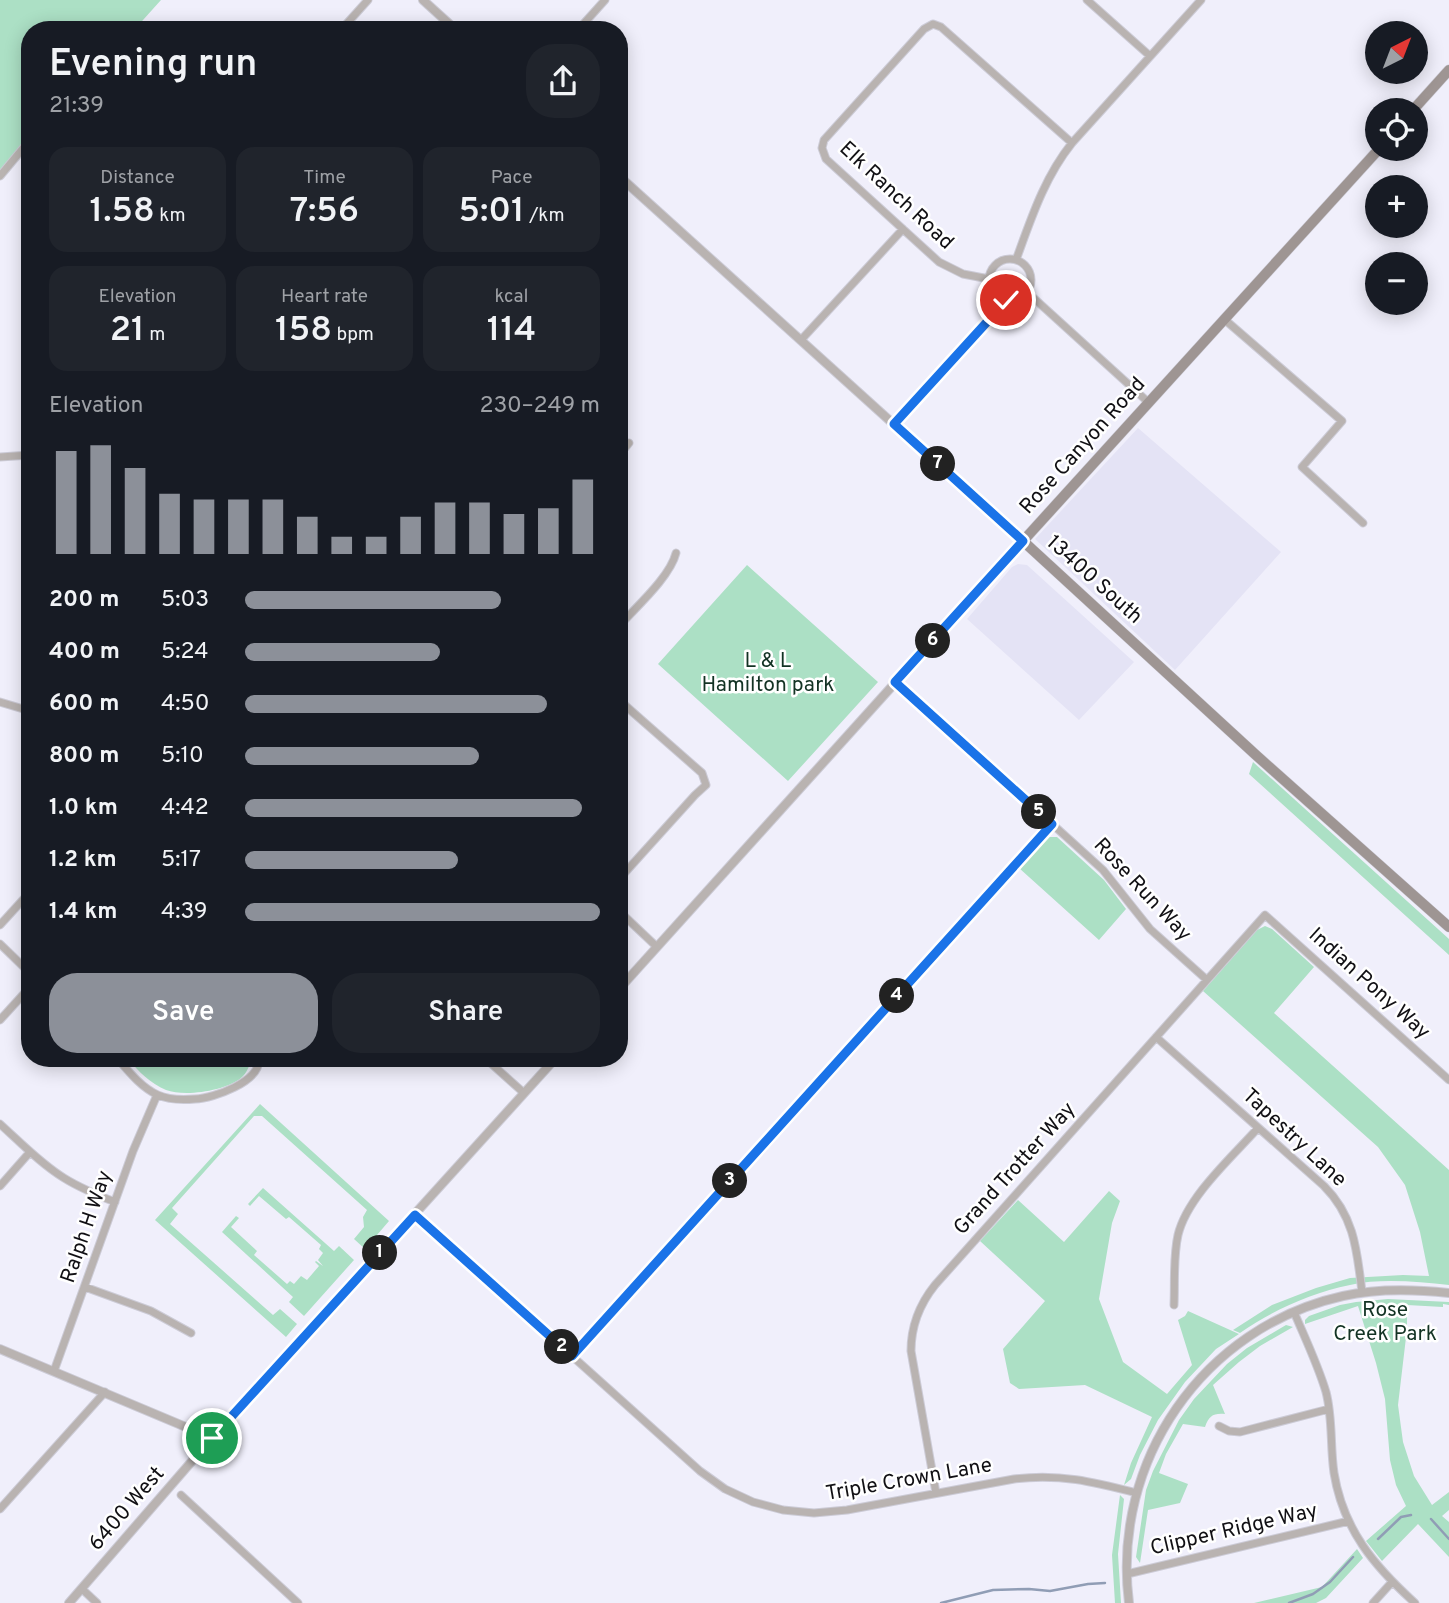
<!DOCTYPE html>
<html lang="en">
<head>
<meta charset="utf-8">
<style>
	:root { --surface:#171b24; --page:#20242c; --text:#f1f3f6; --muted:#9ea1a6; --accent:#8c9099 }
	body { margin:0; font-family:Overpass,sans-serif; background:var(--page); color:var(--text); height:100vh; display:flex; flex-direction:column; font-size:26px; white-space:nowrap }
	* { box-sizing:border-box; margin:0 }
	p { font-size:23px; color:var(--muted) }
	.icon { flex:none; width:38px; height:38px; fill:none; stroke:currentColor; stroke-width:2; stroke-linecap:round; stroke-linejoin:round }
	.map { position:relative; flex:1; overflow:hidden }
	.drawer { position:absolute; left:21px; top:21px; width:607px; height:1046px; display:flex; flex-direction:column; background:var(--surface); border-radius:28px; box-shadow:0 4px 18px #0003 }
	.drawer>* { flex:none }
	.needle { width:46px; rotate:42deg }
	.tools { position:absolute; left:1365px; top:21px; display:grid; gap:14px }
	.tools a { display:grid; place-items:center; width:63px; height:63px; border-radius:50%; background:var(--surface); box-shadow:0 4px 18px #0003; font-size:35px }
	.pin { position:absolute; display:grid; place-items:center; width:60px; height:60px; color:#fff; margin:-30px; border:4px solid #fff; border-radius:50%; box-shadow:0 2px 7px #0007 }
	.km { position:absolute; width:35px; height:35px; margin:-18px; border-radius:50%; background:#222; color:#fff; font-size:19px; line-height:35px; text-align:center }
	.round { display:grid; place-items:center; flex:none; width:74px; height:74px; border-radius:28px; background:var(--page) }
	.overview { display:flex; align-items:center; justify-content:space-between; height:119px; padding:0 28px }
	h1 { font-size:38px; font-weight:600; line-height:52px }
	.stats { display:grid; grid-template-columns:repeat(3,1fr); gap:10px; height:119px; padding:7px 28px }
	.stats div { display:grid; align-content:center; border-radius:18px; background:var(--page); text-align:center }
	.stats b { font-size:35px; font-weight:600 }
	.stats small { font-size:19px; font-weight:400 }
	.stats p { font-size:19px }
	.chart { height:196px; padding:14px 28px }
	.chart p { display:flex; justify-content:space-between }
	.chart svg { width:100%; height:126px; margin-top:7px; stroke:var(--accent); stroke-width:6 }
	.cta { display:flex; gap:14px; margin-top:auto; padding:14px 28px }
	.cta a { flex:1; height:80px; border-radius:28px; background:var(--accent); color:#fff; font-size:28px; font-weight:600; line-height:80px; text-align:center }
	.cta a+a { background:var(--page); color:var(--text) }
	ul { padding:0 28px; list-style:none; font-size:23px }
	li { display:grid; grid-template-columns:112px 84px 1fr; align-items:center; height:52px }
	li i { height:18px; border-radius:9px; background:var(--accent) }
	.map>svg:first-child { display:block }
</style>
</head>
<body>
<div class="map">
<svg width="1449" height="1603" viewBox="0 0 1449 1603">
	<rect width="100%" height="100%" fill="#f0effb"/>
	<!-- built -->
	<path fill="#e4e3f5" d="M1138,428L1281,552L1175,670L1035,539Z
		M1018,564L1027,565L1134,662L1079,720L967,619L1012,567Z"/>
	<!-- green -->
	<path fill="#ace0c5" d="M0,0H161L134,30H30V143L0,176Z
		M747,565L878,682L788,781L658,664Z
		M1253,762L1449,939V955L1249,774Z
		M1048,837H1057L1104,880L1126,909L1099,940L1019,868Z
		M1265,926L1272,929L1314,967L1274,1013L1449,1170V1285C1418,1282 1382,1278 1350,1285C1311,1293 1273,1310 1240,1333L1233,1330L1272,1305L1316,1288L1350,1278L1403,1275L1429,1276L1420,1232L1405,1185L1378,1147L1203,991L1257,930Z
		M128,1059H252C249,1066 247,1073 241,1078C225,1091 185,1097 166,1090C150,1083 139,1072 128,1059Z
		M260,1104L389,1221L365,1249L354,1239L364,1227L363,1217L367,1210L262,1116H254L172,1208L178,1214L170,1224L273,1315L280,1309L297,1324L286,1337L155,1220Z
		M263,1188L334,1251L339,1246L354,1260L304,1316L289,1302L293,1297L222,1232L236,1216L239,1218L231,1227L257,1251L254,1255L287,1284L290,1281L294,1284L301,1276L307,1280L319,1266L315,1262L316,1261L323,1266L318,1260L323,1253L319,1249L321,1245L289,1217L286,1219L259,1196L250,1206L248,1204Z
		M1109,1191L1120,1201L1112,1223L1099,1299L1123,1362L1167,1394L1192,1365L1178,1320L1185,1316L1188,1311L1239,1334L1216,1349L1185,1382L1158,1420L1140,1455L1131,1479L1124,1485L1131,1463L1152,1417L1085,1385L1019,1389L1010,1383L1003,1349L1045,1301L980,1241L1018,1200L1064,1242Z
		M1388,1299L1449,1302V1305L1443,1304V1307L1407,1305V1329L1398,1405L1403,1442L1414,1476L1432,1505L1449,1492V1510L1442,1516L1449,1522V1557L1418,1524L1382,1561L1366,1541L1406,1506L1396,1485L1390,1460L1385,1399L1376,1363L1358,1306L1305,1324V1320L1309,1316L1340,1305L1356,1302Z
		M1286,1325L1293,1327L1260,1346L1239,1362L1213,1385L1225,1414C1213,1413 1209,1416 1205,1427L1183,1424L1166,1454L1159,1473L1188,1484L1180,1503L1148,1510L1140,1563L1136,1557L1146,1490L1153,1471L1179,1420L1194,1399L1227,1364L1247,1348Z
		M1120,1495L1124,1499L1118,1554L1121,1603H1115L1112,1555Z
		M1357,1549L1363,1558L1326,1598L1316,1603H1254L1322,1587Z"/>
	<g fill="none" stroke-linecap="round" stroke-linejoin="round">
		<!-- stream -->
		<path stroke="#909db5" stroke-width="2.5" d="M1431,1519L1449,1539
			M1378,1539L1401,1517L1411,1515
			M941,1603L993,1590L1029,1589L1050,1591L1088,1584L1105,1583
			M1289,1603L1313,1594L1330,1582L1353,1557"/>
		<defs>
			<path id="minor" d="M1087,0L1150,56
				M341,30L368,0
				M578,30L605,0
				M0,176L30,140
				M989 280a21 21 0 1 1 42 0a21 21 0 1 1-42 0Z
				M1016,260C1031,219 1044,178 1072,143L1201,0
				M989,279L963,274L939,262L826,159L822,148L824,140L924,29L933,24L941,27L1072,143
				M1027,292L1148,402
				M1224,319L1342,421L1302,467L1363,523
				M801,340L903,229
				M893,424L987,322L996,310L1001,299
				M620,454L629,443
				M0,457L30,455
				M620,625C636,607 670,577 676,553
				M895,682L1103,870L1150,929L1207,980
				M620,701L702,773L706,785L695,795L620,878
				M0,702L30,711
				M620,912L657,947
				M0,925L30,892
				M0,944L30,973
				M0,1020L30,987
				M1156,1037L1324,1186C1355,1217 1357,1252 1362,1292
				M118,1059C129,1072 142,1088 158,1095C169,1100 183,1100 195,1099C214,1098 260,1082 259,1059
				M486,1059L524,1093
				M0,1124C20,1142 41,1164 64,1178C80,1188 97,1195 115,1202
				M0,1186L30,1152
				M415,1215L700,1471L725,1489L753,1502L783,1510L814,1513L847,1510L1014,1479C1059,1473 1094,1482 1137,1493
				M85,1287L151,1311L191,1333
				M1174,1305C1175,1282 1173,1257 1178,1235C1187,1197 1232,1157 1258,1128
				M1294,1312C1305,1338 1318,1365 1326,1392C1333,1419 1330,1446 1334,1473C1343,1529 1374,1566 1415,1603
				M572,1356L1052,824
				M54,1371L133,1151L157,1095
				M1219,1426L1229,1431L1240,1432L1329,1409
				M936,1493L911,1351C911,1326 919,1305 935,1285L1265,915L1449,1080
				M181,1495L298,1603
				M0,1509L105,1392
				M1127,1574L1349,1521
				M82,1589L97,1603
				M1373,1603L1392,1582"/>
			<path id="tertiary" d="M423,0L456,30
				M620,177L1023,541L620,988
				M0,1349L212,1438
				M69,1603L212,1438L555,1059
				M1129,1603C1111,1461 1203,1327 1343,1296C1378,1288 1413,1289 1449,1293"/>
			<path id="secondary" d="M1413,110L1449,70
				M1379,149L1023,541L1257,756L1449,927"/>
		</defs>
		<!-- minor casing -->
		<use href="#minor" stroke="#cccbd6" stroke-width="9"/>
		<!-- tertiary casing -->
		<use href="#tertiary" stroke="#cccbd6" stroke-width="10"/>
		<!-- secondary casing -->
		<use href="#secondary" stroke="#cccbd6" stroke-width="11"/>
		<!-- minor -->
		<use href="#minor" stroke="#b9b3b1" stroke-width="7"/>
		<!-- tertiary -->
		<use href="#tertiary" stroke="#b9b3b1" stroke-width="8"/>
		<!-- secondary -->
		<use href="#secondary" stroke="#9e9593" stroke-width="10"/>
	</g>
	<g fill="none" stroke-linecap="round" stroke-linejoin="round">
		<defs>
			<path id="route" d="M212,1438L415,1215L572,1356L1052,824L895,682L1023,541L894,424L987,322L996,310L1001,299L1006,300"/>
		</defs>
		<!-- route casing -->
		<use href="#route" stroke="#fff" stroke-width="14"/>
		<!-- route -->
		<use href="#route" stroke="#1a73e8" stroke-width="9"/>
	</g>
	<g text-anchor="middle" dominant-baseline="central" stroke-width="5" stroke-linejoin="round" paint-order="stroke">
		<!-- street labels -->
		<g font-size="21" fill="#111014" stroke="#fff">
			<text transform="translate(896 196) rotate(43)">Elk Ranch Road</text>
			<text transform="translate(1083 446) rotate(-48)">Rose Canyon Road</text>
			<text transform="translate(1094 580) rotate(42)">13400 South</text>
			<text transform="translate(1142 890) rotate(47)">Rose Run Way</text>
			<text transform="translate(1369 984) rotate(42)">Indian Pony Way</text>
			<text transform="translate(1294 1138) rotate(43)">Tapestry Lane</text>
			<text transform="translate(1015 1169) rotate(-48)">Grand Trotter Way</text>
			<text transform="translate(87 1227) rotate(-71)">Ralph H Way</text>
			<text transform="translate(909 1480) rotate(-10)">Triple Crown Lane</text>
			<text transform="translate(127 1509) rotate(-49)">6400 West</text>
			<text transform="translate(1234 1530) rotate(-13)">Clipper Ridge Way</text>
		</g>
		<!-- park labels -->
		<g font-size="21" fill="#133324" stroke="#fff">
			<text x="768" y="661">L &amp; L<tspan x="768" dy="24">Hamilton park</tspan></text>
			<text x="1385" y="1310">Rose<tspan x="1385" dy="24">Creek Park</tspan></text>
		</g>
	</g>
</svg>
<div class="tools">
<a><svg class="needle" viewBox="-14 -14 28 28"><path d="M0-13l5 13h-10z" fill="#e53935"/><path d="M0 13l5-13h-10z" fill="#9ea1a6"/></svg></a>
<a><svg class="icon" aria-label="locate" viewBox="0 0 24 24"><circle cx="12" cy="12" r="6"/><path d="M12 2v4M12 18v4M2 12h4M18 12h4"/></svg></a>
<a>+</a>
<a>−</a>
</div>
<div class="pin" style="left:212px;top:1438px;background:#1e9e55"><svg class="icon" aria-label="arrive" viewBox="0 0 24 24"><path d="M6 21V4h12l-3 4 3 4H6"/></svg></div>
<div class="pin" style="left:1006px;top:300px;background:#d93025"><svg class="icon" aria-label="check" viewBox="0 0 24 24"><path d="M5 12l5 5 9-10"/></svg></div>
<b class="km" style="left:380px;top:1253px">1</b>
<b class="km" style="left:562px;top:1347px">2</b>
<b class="km" style="left:730px;top:1181px">3</b>
<b class="km" style="left:897px;top:996px">4</b>
<b class="km" style="left:1039px;top:812px">5</b>
<b class="km" style="left:933px;top:641px">6</b>
<b class="km" style="left:938px;top:464px">7</b>
<section class="drawer">
<div class="overview"><div><h1>Evening run</h1><p>21:39</p></div><a class="round"><svg class="icon" aria-label="share" viewBox="0 0 24 24"><path d="M12 15V3M7 8l5-5 5 5M5 13v7h14v-7"/></svg></a></div>
<div class="stats">
<div><p>Distance</p><b>1.58<small> km</small></b></div>
<div><p>Time</p><b>7:56</b></div>
<div><p>Pace</p><b>5:01<small> /km</small></b></div>
</div>
<div class="stats">
<div><p>Elevation</p><b>21<small> m</small></b></div>
<div><p>Heart rate</p><b>158<small> bpm</small></b></div>
<div><p>kcal</p><b>114</b></div>
</div>
<div class="chart"><p><span>Elevation</span>230–249 m</p>
<svg viewBox="0 0 160 44" preserveAspectRatio="none"><path d="M5 44V8M15 44V6M25 44V14M35 44V23M45 44V25M55 44V25M65 44V25M75 44V31M85 44V38M95 44V38M105 44V31M115 44V26M125 44V26M135 44V30M145 44V28M155 44V18"/></svg>
</div>
<ul>
<li><b>200 m</b>5:03<i style="width:72%"></i></li>
<li><b>400 m</b>5:24<i style="width:55%"></i></li>
<li><b>600 m</b>4:50<i style="width:85%"></i></li>
<li><b>800 m</b>5:10<i style="width:66%"></i></li>
<li><b>1.0 km</b>4:42<i style="width:95%"></i></li>
<li><b>1.2 km</b>5:17<i style="width:60%"></i></li>
<li><b>1.4 km</b>4:39<i style="width:100%"></i></li>
</ul>
<div class="cta"><a>Save</a><a>Share</a></div>
</section>
</div>
</body>
</html>
